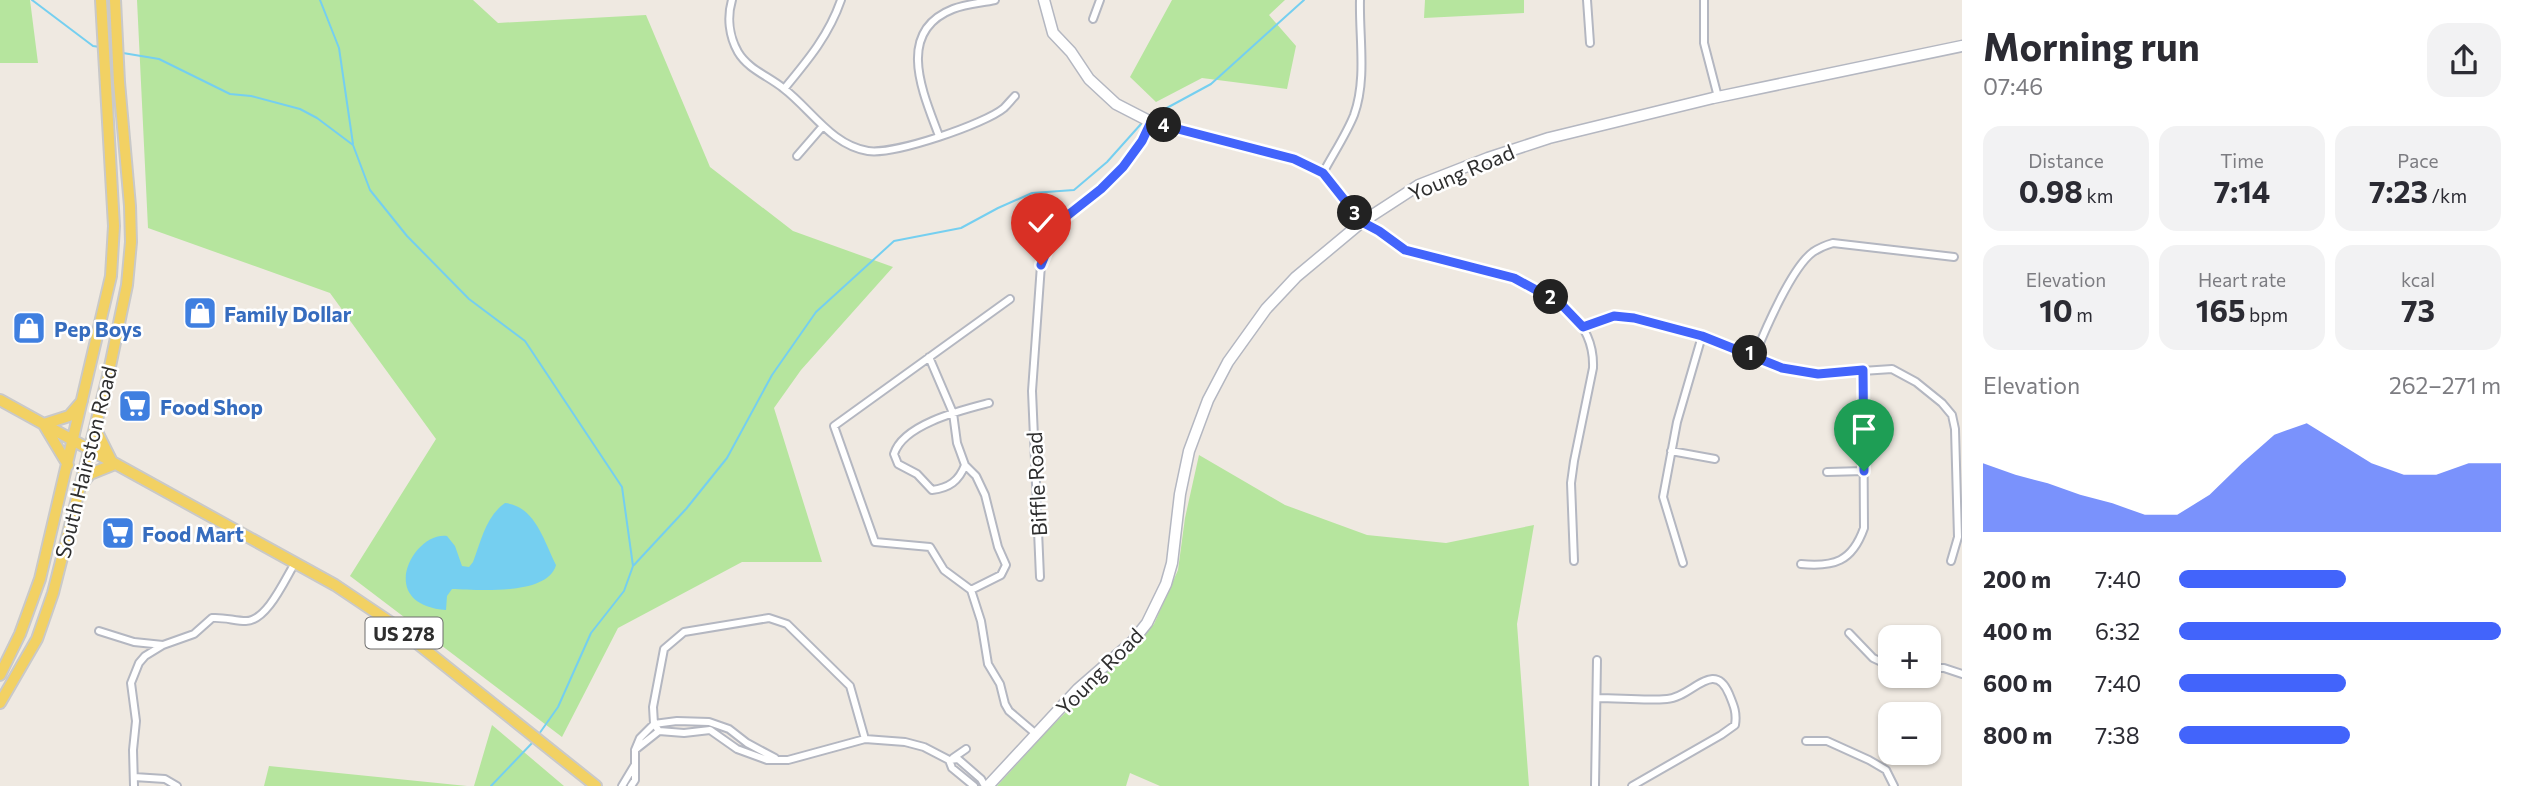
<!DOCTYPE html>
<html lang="en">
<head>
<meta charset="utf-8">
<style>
	:root { --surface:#fff; --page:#f2f2f3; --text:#2b2b33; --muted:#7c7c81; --accent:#4264fb }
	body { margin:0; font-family:Commissioner,sans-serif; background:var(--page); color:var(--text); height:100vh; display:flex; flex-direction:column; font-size:26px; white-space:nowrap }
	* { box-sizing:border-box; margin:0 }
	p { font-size:23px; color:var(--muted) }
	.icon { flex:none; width:38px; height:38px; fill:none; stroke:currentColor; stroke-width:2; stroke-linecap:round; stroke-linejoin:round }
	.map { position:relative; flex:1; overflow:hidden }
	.sheet { display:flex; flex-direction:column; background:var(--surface); width:560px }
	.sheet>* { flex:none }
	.fabs { position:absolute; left:1878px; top:625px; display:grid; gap:14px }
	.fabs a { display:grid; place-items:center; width:63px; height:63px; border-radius:14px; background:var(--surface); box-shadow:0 2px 5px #0004; font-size:35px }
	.pin { position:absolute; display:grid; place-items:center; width:60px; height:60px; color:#fff; margin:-72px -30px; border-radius:50% 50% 50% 0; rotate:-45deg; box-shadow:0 0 7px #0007 }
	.pin .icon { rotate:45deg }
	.km { position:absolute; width:35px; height:35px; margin:-18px; border-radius:50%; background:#222; color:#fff; font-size:19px; line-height:35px; text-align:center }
	.round { display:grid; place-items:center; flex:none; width:74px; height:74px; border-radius:21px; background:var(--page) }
	.summary { display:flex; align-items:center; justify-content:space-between; height:119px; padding:0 21px }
	h1 { font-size:38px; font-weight:700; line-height:52px }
	.figures { display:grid; grid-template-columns:repeat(3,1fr); gap:10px; height:119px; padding:7px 21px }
	.figures div { display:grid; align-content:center; border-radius:18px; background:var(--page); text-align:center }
	.figures b { font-size:30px; font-weight:700 }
	.figures small { font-size:19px; font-weight:400 }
	.figures p { font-size:19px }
	.chart { height:196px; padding:14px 21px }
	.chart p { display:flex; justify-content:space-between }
	.chart svg { width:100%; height:126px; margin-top:7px; fill:var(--accent); opacity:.7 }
	ul { padding:0 21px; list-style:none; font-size:23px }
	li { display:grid; grid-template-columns:112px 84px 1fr; align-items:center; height:52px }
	li i { height:18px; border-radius:9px; background:var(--accent) }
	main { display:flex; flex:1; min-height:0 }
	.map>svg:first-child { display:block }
</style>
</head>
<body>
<main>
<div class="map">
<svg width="1962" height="786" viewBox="0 0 1962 786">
	<rect width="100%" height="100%" fill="#efe9e1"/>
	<!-- green -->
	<path fill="#b6e59e" d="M0,0H30L38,63H0Z
		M137,0H473L498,23L646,15L710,167L793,231L893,267L801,370L774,408L822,562H742L618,628L562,737L350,576L436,439L330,293L148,228Z
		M1172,0H1285L1269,15L1296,46L1287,89L1202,78L1156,102L1130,77Z
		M1425,0H1524V13L1424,18Z
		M1199,455L1285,505L1367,535L1446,543L1534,525L1517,624L1529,786H1160L1130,773L1126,786H997L1049,729L1154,624L1178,570L1185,518Z
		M492,725L564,786H474Z
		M269,766L467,786H264Z"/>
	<!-- water -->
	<path fill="#75cff0" d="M505,503C535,506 544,541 556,565C548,596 477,590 452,589L447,596L446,610C374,604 414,531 447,536L455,546L462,566L469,567L473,562C481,541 486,516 505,503Z"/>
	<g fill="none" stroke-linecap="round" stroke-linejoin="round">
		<!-- stream -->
		<path stroke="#75cff0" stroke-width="2" d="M32,0L93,46L100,47
			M320,0L339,48L353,144
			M123,53L159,59L230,94L251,96L300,109L317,118L353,145L370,190L407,236L469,299L525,341L622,487L633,566L624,591L591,633L558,707L539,734
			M1152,116L1211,84L1304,0
			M634,565L686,509L727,458L772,375L816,312L894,241L961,228L998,208L1032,193L1074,190L1107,162L1141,124
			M491,786L534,741"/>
		<defs>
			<path id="street" d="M732,0C727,17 729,36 738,52C748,69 768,76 783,88C811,109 831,145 868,151C894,155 985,124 1004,108C1008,104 1012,99 1015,96
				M1587,0L1590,43
				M1704,0V43L1718,97
				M1093,19L1100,0
				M784,89C808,60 829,35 841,0
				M939,136C924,95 894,32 953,9C966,4 981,3 995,0
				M797,156L823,126
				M1323,173C1333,154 1346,135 1354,115C1367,79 1359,37 1360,0
				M1362,222L1379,231L1405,250L1514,278C1554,296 1595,319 1593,368L1574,461L1571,483L1574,561
				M1010,299L834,426L875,542L930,547L944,570L971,590L981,621L988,664L1000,684L1005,704L1009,711L1036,734
				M1583,327L1614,316L1634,318L1702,336L1782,368L1799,372L1817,374L1892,369L1916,382L1942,403L1952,415L1955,429L1958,537L1951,561
				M1755,355C1765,330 1792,267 1813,252C1819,248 1826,245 1833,243L1954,257
				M929,357L953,413L957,443L965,465L976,476L985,495L998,547L1006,565L1001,575L971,590
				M1671,451L1715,459
				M965,465C959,481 949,488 932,490L917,474L898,464L894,454C903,424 962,410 989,403
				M1827,472L1864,471
				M1683,563L1663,497L1677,422L1702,336
				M1801,564C1834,567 1852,562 1864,528L1863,371
				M1040,577L1032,391L1041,265L1058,223L1101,189L1123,167L1142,141L1151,122
				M99,631L134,642L163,645
				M1849,633L1873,658L1890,666
				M1928,668H1944L1962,674
				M1597,698C1620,698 1644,701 1667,699C1691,698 1714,658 1729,694C1734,706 1737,713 1735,725L1721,735L1632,786
				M659,731L654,724L653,707L664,649L684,632L769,618L787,624L850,686L865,739
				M1806,741H1827L1869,760L1886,770L1894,786
				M635,750L659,731L684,733L710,730L737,749L767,760H788L865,739L905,742L924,747L949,760L958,759L981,779L985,786
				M953,758L966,749
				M949,760L952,768L974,786
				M134,777L165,779L177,786
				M134,786L133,750L136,721L131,683L139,663L145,656L163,645L194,634L212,618C224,617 235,621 246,621C267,621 285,579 295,563
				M622,786L634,766
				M631,786L635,780V750L640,738L654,724L677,721L709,722L729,729L747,743L775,758
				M1595,786L1597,660"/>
			<path id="secondary" d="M1044,0L1053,33L1071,52L1089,79L1116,104L1151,122L1294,159L1323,173L1362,222
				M988,786L1078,689L1132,642L1147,623L1166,584L1172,563L1180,494L1189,451L1208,400L1228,362L1266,309L1296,277L1362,222L1419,185L1488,158L1549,138L1713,98L1962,46"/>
			<path id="primary" d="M0,400L335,585L393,624L596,786
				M44,424L69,416L82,401
				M44,425L68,465
				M95,428L111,460
				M81,485L90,474L115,464
				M0,675L20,634L40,579L111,276L114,226L101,0
				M0,703L37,639L53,593L108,376L127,285L131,242L130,206L119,82L115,0"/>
		</defs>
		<!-- street casing -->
		<use href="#street" stroke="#b4b7c1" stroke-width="10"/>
		<!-- secondary casing -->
		<use href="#secondary" stroke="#b4b7c1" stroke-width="13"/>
		<!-- primary casing -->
		<use href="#primary" stroke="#c9c9c9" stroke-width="14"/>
		<!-- street -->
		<use href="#street" stroke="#fff" stroke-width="6"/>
		<!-- secondary -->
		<use href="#secondary" stroke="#fff" stroke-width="10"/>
		<!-- primary -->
		<use href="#primary" stroke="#f2d163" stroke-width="10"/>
	</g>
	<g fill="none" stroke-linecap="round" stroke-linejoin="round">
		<defs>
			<path id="route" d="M1041,265L1058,223L1101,189L1123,167L1142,141L1151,122L1294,159L1323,173L1362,222L1379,231L1405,250L1514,278L1560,303L1583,327L1614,316L1634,318L1702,336L1782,368L1818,374L1863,370L1864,471"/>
		</defs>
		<!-- route casing -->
		<use href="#route" stroke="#fff" stroke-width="14"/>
		<!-- route -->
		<use href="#route" stroke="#4264fb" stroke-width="9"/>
	</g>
	<!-- icons -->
	<defs>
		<symbol id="shop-square" viewBox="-11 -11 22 22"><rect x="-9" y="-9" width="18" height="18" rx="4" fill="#3f7fe0" stroke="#fff"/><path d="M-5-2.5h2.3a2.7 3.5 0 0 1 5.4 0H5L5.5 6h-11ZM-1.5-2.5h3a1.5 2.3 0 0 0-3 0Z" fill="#fff"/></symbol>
		<symbol id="supermarket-square" viewBox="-11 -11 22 22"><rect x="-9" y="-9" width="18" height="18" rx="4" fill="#3f7fe0" stroke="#fff"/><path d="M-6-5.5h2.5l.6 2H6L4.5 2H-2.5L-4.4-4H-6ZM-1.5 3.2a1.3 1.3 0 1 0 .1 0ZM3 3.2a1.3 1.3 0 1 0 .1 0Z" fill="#fff"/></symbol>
	</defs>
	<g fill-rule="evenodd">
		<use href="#shop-square" x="181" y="294" width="38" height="38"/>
		<use href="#shop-square" x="10" y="309" width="38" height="38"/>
		<use href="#supermarket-square" x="116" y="387" width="38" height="38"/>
		<use href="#supermarket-square" x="99" y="514" width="38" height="38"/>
	</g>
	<g text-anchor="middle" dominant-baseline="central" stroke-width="5" stroke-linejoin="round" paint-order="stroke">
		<!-- shield labels -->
		<rect fill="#fff" stroke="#6d6d6d" stroke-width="2" x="365.5" y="617.5" width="77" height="31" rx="5"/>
		<g font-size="19" font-weight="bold" fill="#2e2e2e">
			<text x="404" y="633">US 278</text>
		</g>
		<!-- street labels -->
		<g font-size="21" fill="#2e2e2e" stroke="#fff">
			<text transform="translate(1461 172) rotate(-23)">Young Road</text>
			<text transform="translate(85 462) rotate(-76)">South Hairston Road</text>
			<text transform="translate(1036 484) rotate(-93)">Biffle Road</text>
			<text transform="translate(1099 671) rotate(-45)">Young Road</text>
		</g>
		<!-- shop labels -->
		<g font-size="21" font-weight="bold" fill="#366cbe" stroke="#fff" text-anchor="start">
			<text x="224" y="313">Family Dollar</text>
			<text x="54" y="328">Pep Boys</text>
			<text x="160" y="406">Food Shop</text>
			<text x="142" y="533">Food Mart</text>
		</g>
	</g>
</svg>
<div class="fabs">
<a>+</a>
<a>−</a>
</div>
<div class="pin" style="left:1864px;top:471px;background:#1e9e55"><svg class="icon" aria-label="arrive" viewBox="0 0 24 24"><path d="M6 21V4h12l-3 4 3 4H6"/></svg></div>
<div class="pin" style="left:1041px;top:265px;background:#d93025"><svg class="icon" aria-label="check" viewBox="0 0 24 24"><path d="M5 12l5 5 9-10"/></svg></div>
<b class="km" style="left:1750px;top:353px">1</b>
<b class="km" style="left:1551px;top:297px">2</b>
<b class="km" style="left:1355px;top:213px">3</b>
<b class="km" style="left:1164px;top:125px">4</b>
</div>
<section class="sheet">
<div class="summary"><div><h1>Morning run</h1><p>07:46</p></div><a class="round"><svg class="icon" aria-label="share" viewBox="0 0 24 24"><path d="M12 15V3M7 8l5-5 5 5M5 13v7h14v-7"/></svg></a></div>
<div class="figures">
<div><p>Distance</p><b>0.98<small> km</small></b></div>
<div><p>Time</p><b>7:14</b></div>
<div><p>Pace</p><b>7:23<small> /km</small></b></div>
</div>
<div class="figures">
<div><p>Elevation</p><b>10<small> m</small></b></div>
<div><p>Heart rate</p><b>165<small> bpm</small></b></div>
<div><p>kcal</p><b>73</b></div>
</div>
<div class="chart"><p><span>Elevation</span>262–271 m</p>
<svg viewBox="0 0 160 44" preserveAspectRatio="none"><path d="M0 44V20L10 24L20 27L30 31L40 34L50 38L60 38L70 31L80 20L90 10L100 6L110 13L120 20L130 24L140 24L150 20L160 20V44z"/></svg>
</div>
<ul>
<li><b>200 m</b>7:40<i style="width:52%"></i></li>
<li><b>400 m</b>6:32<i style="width:100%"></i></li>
<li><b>600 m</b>7:40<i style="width:52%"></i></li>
<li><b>800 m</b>7:38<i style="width:53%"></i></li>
</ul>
</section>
</main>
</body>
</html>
